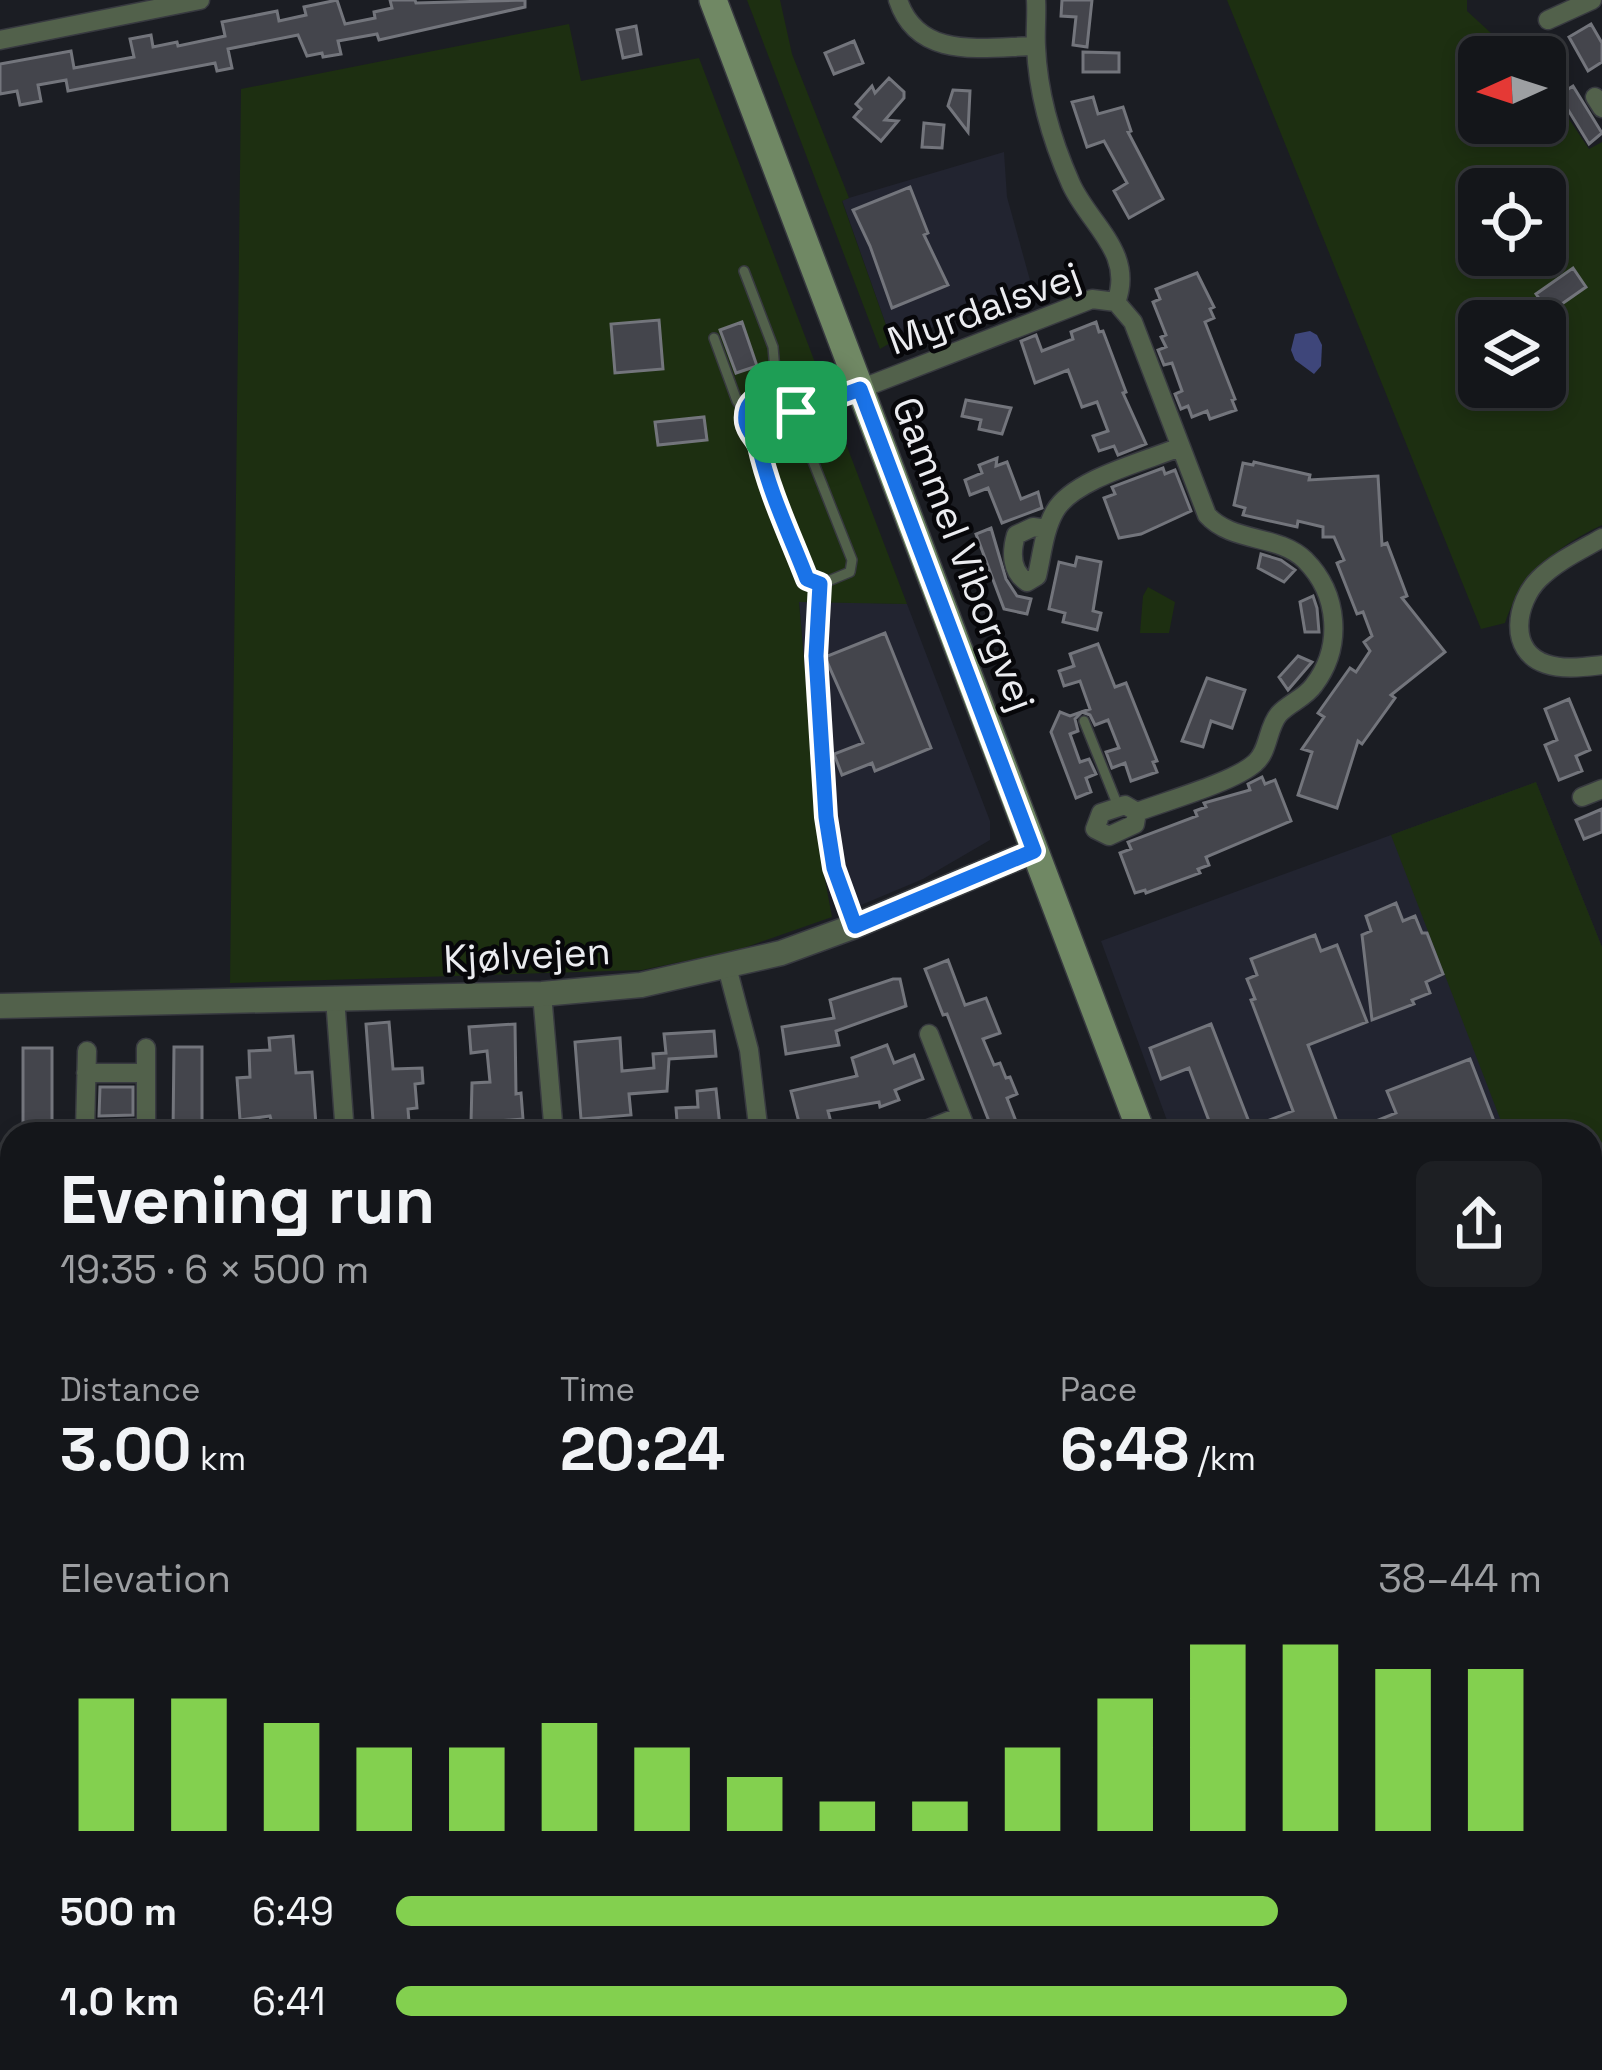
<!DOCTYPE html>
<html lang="en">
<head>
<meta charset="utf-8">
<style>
	:root { --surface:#14161a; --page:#1d1f23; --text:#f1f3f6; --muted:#9d9fa2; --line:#333539; --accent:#83d04f }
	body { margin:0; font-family:"Space Grotesk",sans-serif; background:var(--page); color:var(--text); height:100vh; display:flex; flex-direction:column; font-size:45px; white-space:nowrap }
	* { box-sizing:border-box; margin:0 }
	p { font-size:39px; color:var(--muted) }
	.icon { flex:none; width:66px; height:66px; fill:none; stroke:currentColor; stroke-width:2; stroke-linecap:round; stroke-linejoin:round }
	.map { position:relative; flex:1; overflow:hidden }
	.details { position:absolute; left:0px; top:1122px; width:1602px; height:948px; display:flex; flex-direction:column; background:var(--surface); border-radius:36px 36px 0 0; box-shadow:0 6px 18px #0003,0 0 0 3px var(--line) }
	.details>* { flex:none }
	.needle { width:78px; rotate:267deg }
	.controls { position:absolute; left:1458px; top:36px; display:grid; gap:24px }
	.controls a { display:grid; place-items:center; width:108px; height:108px; border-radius:18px; background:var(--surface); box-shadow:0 6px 18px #0003,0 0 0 3px var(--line); font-size:60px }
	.pin { position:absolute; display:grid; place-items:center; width:102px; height:102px; color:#fff; margin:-51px; border-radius:24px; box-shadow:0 6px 18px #0006 }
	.round { display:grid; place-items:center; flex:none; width:126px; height:126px; border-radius:18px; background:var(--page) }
	.headline { display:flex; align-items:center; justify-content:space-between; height:204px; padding:0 60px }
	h1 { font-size:66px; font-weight:800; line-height:90px }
	.stats { display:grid; grid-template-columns:repeat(3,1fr); gap:18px; height:204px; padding:12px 60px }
	.stats div { display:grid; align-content:center }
	.stats b { font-size:60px; font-weight:800 }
	.stats small { font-size:33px; font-weight:400 }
	.stats p { font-size:33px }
	.chart { height:336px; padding:24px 60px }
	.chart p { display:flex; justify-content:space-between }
	.chart svg { width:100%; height:216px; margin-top:12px; stroke:var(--accent); stroke-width:6 }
	ul { padding:0 60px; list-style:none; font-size:39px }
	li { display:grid; grid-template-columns:192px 144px 1fr; align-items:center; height:90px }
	li i { height:30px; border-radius:15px; background:var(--accent) }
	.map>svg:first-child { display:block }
</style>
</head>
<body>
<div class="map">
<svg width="1602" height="2070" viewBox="0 0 1602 2070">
	<rect width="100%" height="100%" fill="#1b1d23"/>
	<!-- built -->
	<path fill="#222430" d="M1004,152L1007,197L1033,291L892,342L842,200Z
		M799,601L907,604L990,821V840L923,879L842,913L821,858Z
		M1536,782L1602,947V1309L1590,1312V1134H1172L1101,941Z"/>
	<!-- green -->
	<path fill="#1d2f11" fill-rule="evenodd" d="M747,0H780L792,54L849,198L842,201L892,342L880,349Z
		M1227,0H1467V11L1517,57H1479V123H1545V83L1589,149L1602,142V525C1557,546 1521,575 1505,623L1481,629ZM1479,189H1545V255H1479ZM1479,321H1545V387H1479Z
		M569,24L581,81L699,58L907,604L799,602L821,858L832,917L738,950L642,970L230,983L241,89Z
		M1148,587L1175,602L1169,633H1140L1143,596Z
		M1536,782L1602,947V1165L1590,1174V1134H1506L1391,835Z"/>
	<!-- water -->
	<path fill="#3e467a" d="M1310,331L1317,335L1322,345L1321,366L1314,374L1295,360L1291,350L1295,334Z"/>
	<!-- building -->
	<path fill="#44454c" stroke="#73757c" stroke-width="3" d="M337,0L345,24L375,18L374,12L392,8L390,0H415L416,3L525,0V7L379,40L377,34L338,41L341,54L323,57L322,53L307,56L298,35L228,49L232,68L217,71L215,63L68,91L66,80L38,85L41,101L20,105L17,91L0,94V64L71,51L74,68L134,57L130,39L151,35L153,47L177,42L178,46L225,36L222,22L277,11L279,21L306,15L304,7Z
		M1062,0H1092L1087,47L1073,45L1076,17L1061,16Z
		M1591,24L1602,43V62L1588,71L1569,37Z
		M636,26L641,54L623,58L617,30Z
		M854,41L863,63L834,74L825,53Z
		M1083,52L1119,53V72H1083Z
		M889,78L904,92V98L885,120L898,121L881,141L854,117L861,109L856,104L872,86L875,93Z
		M1573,86L1602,133L1589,144L1559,95Z
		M953,90L970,91L968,132L948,106Z
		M1093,97L1098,114L1123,107L1131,131L1128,132L1163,199L1129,218L1114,191L1127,183L1104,141L1087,147L1072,102Z
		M924,123L944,125L942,148L922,147Z
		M910,187L928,233L924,235L948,285L892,308L870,246L853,210Z
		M1573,268L1586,287L1549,313L1536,294Z
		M1197,273L1214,307L1210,309L1214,318L1205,322L1235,399L1232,400L1236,410L1210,419L1207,411L1192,417L1188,406L1181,409L1175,394L1182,391L1172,363L1164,365L1158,350L1166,347L1161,337L1166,335L1153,302L1160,299L1156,289Z
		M659,320L663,369L615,373L611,324Z
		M742,322L757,366L736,373L720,330Z
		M1096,322L1099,332L1103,331L1126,392L1123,393L1146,444L1118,455L1114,446L1099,451L1093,436L1108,431L1097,402L1082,407L1068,370L1035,383L1021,341L1036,335L1042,351L1073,339L1071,332Z
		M966,400L1011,408L1002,434L979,429L981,420L962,416Z
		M704,417L707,440L658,445L655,422Z
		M997,458L996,466L1007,462L1021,499L1038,492L1042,508L1002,523L988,488L970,495L965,480L982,473L979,465Z
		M1254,462L1310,475L1309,480L1378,476L1382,545L1387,543L1407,596L1402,598L1445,652L1391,695L1395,698L1362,744L1358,741L1337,808L1298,795L1312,752L1302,749L1324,717L1318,713L1350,668L1356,672L1370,651L1364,642L1372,636L1363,612L1357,614L1337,563L1344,560L1334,537H1323V527L1298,521L1297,527L1243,515L1245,508L1234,505L1243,463L1253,465Z
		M1163,468L1165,474L1175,470L1191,511L1141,534L1119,538L1104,498L1115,494L1112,487Z
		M991,528L1006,579L1017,596L1031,599L1027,614L1004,609L976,534Z
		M1261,554L1281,560L1295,570L1284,582L1258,568Z
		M1077,557L1101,562L1093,611L1101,613L1097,630L1063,622L1065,613L1049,609L1059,562L1075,566Z
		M1313,596L1317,608L1319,632H1305L1300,602Z
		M885,633L931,748L875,771L872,763L842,775L834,754L863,743L825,657Z
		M1098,644L1115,687L1126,683L1157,761L1153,762L1157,772L1131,781L1125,763L1112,768L1106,752L1119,748L1108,720L1095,725L1090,715L1082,712L1075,719L1078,731L1070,734L1080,762L1089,759L1096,774L1086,778L1091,792L1076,798L1051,732L1060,712L1070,716L1090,709L1080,681L1064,686L1059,671L1074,666L1070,654Z
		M1298,656L1312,662L1288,690L1279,677Z
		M1207,678L1245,690L1232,728L1211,721L1203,747L1182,741Z
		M1569,699L1590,750L1576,756L1582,771L1559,780L1545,745L1557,740L1545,709Z
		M1262,777L1265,784L1275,780L1291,821L1206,857L1209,865L1198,869L1200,873L1146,893L1145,890L1135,893L1120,853L1131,849L1128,842L1197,816L1195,811L1206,807L1204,803L1250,790L1248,784Z
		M1602,809V832L1584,839L1576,820Z
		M1396,903L1403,921L1415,916L1422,933H1427L1443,974L1426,982L1430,993L1412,1000L1414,1004L1372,1020L1362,935L1371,931L1366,916Z
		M1315,935L1321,951L1337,945L1367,1022L1308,1045L1339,1127L1321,1134H1214L1189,1068L1161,1079L1150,1048L1211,1024L1251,1127L1293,1111L1251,1000L1255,999L1247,979L1257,975L1251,959Z
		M948,960L965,1005L986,998L1000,1033L983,1039L994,1065L1000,1063L1006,1078L1010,1077L1017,1094L1007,1098L1021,1134H994L947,1014L943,1015L925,969Z
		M893,979H900L906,1006L836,1031L839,1045L786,1054L782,1027L834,1018L830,1000Z
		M389,1022L393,1069L422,1068L423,1083L415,1084L417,1108L408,1109L409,1122H400L401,1134H374L366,1024Z
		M515,1024L516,1094L521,1093L523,1119L471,1123L472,1083L490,1082L487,1051L471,1053L469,1027Z
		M714,1031L716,1056L669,1059L667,1091L629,1094L631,1115L581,1119L575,1042L620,1038L622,1071L654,1068L653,1054L666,1053L664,1034Z
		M293,1036L296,1073L312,1072L316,1125L291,1127L292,1134H275L270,1116L240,1120L237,1078L250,1077L249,1051L270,1050L269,1038Z
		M887,1045L894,1063L914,1055L923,1079L895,1090L899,1100L880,1107L879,1102L828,1111L833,1130L802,1134L791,1091L857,1076L852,1058Z
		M174,1047H202V1133H173Z
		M23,1048H52V1134H23Z
		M1470,1059L1499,1134H1344L1396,1113L1387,1091Z
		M100,1087H133V1115L99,1116Z
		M716,1089L720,1127L712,1128V1132L678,1134L676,1108L698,1107L697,1091Z"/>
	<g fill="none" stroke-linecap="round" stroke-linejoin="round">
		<defs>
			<path id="service" d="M744,271L773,347L777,394
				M714,338L737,401L747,414
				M797,412L854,391
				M758,442L779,444L794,432L797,412C787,394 772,389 755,400L746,422L758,442L761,463L807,579L821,584L850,572L852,560L805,441L794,432
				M821,584C821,609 815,633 816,658C818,747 822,839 853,922
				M1084,721L1118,806
				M551,2070V2058"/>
			<path id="minor" d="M898,0C918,61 984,47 1035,46
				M1036,0C1037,16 1035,31 1036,47C1038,95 1052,141 1071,184C1089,224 1135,253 1116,302
				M1548,20L1592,0
				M0,40L200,0
				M1595,97L1602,108
				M860,389L1092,299L1116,302L1133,322L1207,515C1232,543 1278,534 1305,560C1339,594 1343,647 1314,685C1305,698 1289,703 1279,714C1267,728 1269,751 1255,763C1234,782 1166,801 1137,812L1125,805L1101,813L1095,829L1109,836L1135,824L1137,812
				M1047,529L1033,527L1016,535C1011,552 1011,572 1027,582L1037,576C1042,555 1044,530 1055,511C1073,479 1146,461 1180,447
				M1602,538C1581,550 1557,561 1539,579C1516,602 1507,651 1546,664C1563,670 1584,667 1602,665
				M1582,797L1602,789
				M727,967L749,1050L759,1134
				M542,994L554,1134
				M335,998L345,1134
				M929,1034L968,1134
				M146,1048V1128
				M86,1073H146
				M85,1130L87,1051
				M85,1134V1130L146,1128L147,1134
				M916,1134L961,1116
				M0,1295H12
				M1590,1325L1602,1322
				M0,1469L12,1468
				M1590,1517L1602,1514
				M0,1545L12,1544
				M0,1772L12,1773
				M0,1859H12
				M1590,1878L1602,1919
				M1087,2058L1095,2070
				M845,2070L882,2058"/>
			<path id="tertiary" d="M0,1006L542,994L641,985L781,953L855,926L1034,851"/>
			<path id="secondary" d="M713,0L1142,1134
				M1463,2058L1466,2070"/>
		</defs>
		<!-- service casing -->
		<use href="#service" stroke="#383a40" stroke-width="12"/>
		<!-- minor casing -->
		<use href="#minor" stroke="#383a40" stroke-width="21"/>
		<!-- tertiary casing -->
		<use href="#tertiary" stroke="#383a40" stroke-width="27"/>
		<!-- secondary casing -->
		<use href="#secondary" stroke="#383a40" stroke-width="30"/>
		<!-- service -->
		<use href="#service" stroke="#52614b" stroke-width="9"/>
		<!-- minor -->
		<use href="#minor" stroke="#52614b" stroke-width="18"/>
		<!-- tertiary -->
		<use href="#tertiary" stroke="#52614b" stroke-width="24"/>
		<!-- secondary -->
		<use href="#secondary" stroke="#708864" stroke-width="27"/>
	</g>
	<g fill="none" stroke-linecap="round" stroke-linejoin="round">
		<defs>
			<path id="route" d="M860,389L1034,851L855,926L834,868L826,817L816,656L820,584L807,579C790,535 769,492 759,446C756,438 748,433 746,422C742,389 783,389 796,412Z"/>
		</defs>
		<!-- route casing -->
		<use href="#route" stroke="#fff" stroke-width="24"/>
		<!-- route -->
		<use href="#route" stroke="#1a73e8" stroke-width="15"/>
	</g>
	<g text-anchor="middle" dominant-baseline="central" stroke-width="9" stroke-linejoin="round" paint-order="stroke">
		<!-- street labels -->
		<g font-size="39" fill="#ebecf0" stroke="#07070a">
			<text transform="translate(984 308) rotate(-20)">Myrdalsvej</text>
			<text transform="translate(964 554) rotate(69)">Gammel Viborgvej</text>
			<text transform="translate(527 955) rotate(-3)">Kjølvejen</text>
		</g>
	</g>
</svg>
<div class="controls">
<a><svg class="needle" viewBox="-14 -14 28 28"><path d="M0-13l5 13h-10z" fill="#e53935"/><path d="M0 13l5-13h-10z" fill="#9d9fa2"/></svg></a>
<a><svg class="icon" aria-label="locate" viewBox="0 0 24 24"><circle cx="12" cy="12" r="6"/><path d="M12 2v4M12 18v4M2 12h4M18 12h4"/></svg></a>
<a><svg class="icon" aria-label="layers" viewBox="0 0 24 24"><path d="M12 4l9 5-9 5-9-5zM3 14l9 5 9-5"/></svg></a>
</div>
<div class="pin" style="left:796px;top:412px;background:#1e9e55"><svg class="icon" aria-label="arrive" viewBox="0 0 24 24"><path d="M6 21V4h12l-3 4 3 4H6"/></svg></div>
<section class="details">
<div class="headline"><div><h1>Evening run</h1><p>19:35 · 6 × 500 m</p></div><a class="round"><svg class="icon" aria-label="share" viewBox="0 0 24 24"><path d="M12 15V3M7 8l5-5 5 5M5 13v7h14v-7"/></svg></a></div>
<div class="stats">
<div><p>Distance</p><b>3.00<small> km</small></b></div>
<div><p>Time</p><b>20:24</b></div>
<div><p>Pace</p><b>6:48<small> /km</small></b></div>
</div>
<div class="chart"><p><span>Elevation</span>38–44 m</p>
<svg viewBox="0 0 160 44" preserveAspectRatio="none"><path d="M5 44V17M15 44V17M25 44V22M35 44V27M45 44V27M55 44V22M65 44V27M75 44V33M85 44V38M95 44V38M105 44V27M115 44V17M125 44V6M135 44V6M145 44V11M155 44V11"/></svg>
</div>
<ul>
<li><b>500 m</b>6:49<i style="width:77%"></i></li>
<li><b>1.0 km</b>6:41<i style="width:83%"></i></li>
</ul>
</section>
</div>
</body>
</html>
